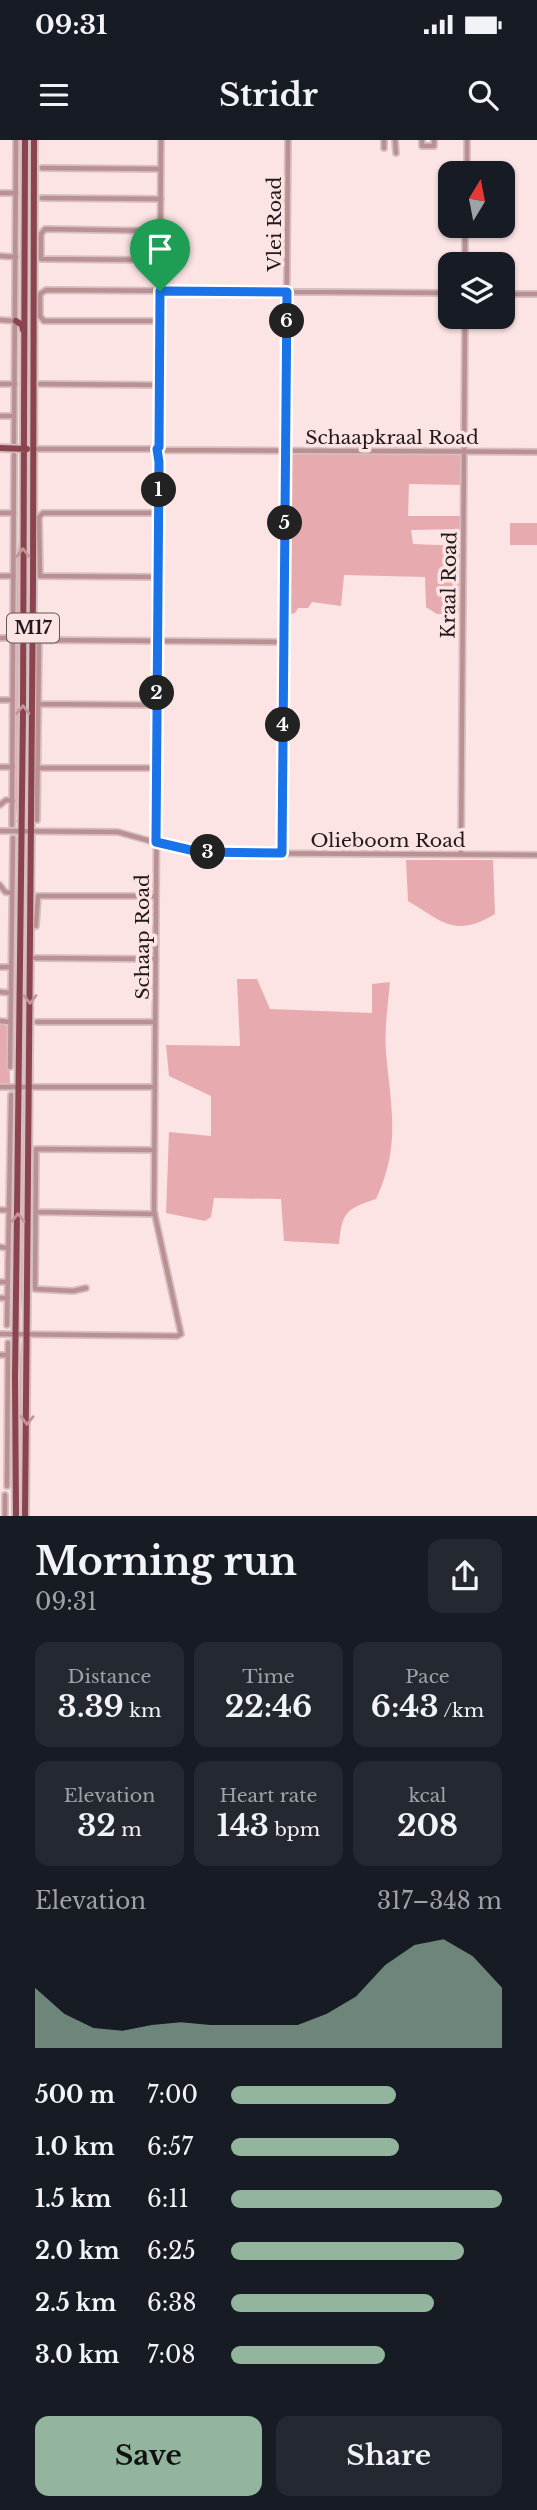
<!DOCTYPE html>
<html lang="en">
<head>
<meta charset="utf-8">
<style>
	:root { --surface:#171b24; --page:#242831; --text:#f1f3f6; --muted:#9ea1a6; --accent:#93b49d }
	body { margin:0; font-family:"Libre Baskerville",serif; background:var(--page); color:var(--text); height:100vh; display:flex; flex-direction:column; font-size:26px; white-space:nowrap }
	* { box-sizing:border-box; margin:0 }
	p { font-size:23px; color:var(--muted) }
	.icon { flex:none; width:38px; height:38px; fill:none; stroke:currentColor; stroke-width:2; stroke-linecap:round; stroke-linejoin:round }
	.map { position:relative; height:1376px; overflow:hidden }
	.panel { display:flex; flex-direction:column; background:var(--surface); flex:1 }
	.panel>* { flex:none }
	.needle { width:46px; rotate:10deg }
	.tools { position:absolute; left:438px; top:21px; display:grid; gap:14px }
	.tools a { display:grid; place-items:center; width:77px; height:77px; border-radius:14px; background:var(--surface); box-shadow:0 2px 5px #0004; font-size:35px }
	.pin { position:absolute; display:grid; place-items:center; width:60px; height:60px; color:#fff; margin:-72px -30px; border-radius:50% 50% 50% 0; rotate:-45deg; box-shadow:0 0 7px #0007 }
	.pin .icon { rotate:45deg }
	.km { position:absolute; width:35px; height:35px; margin:-18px; border-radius:50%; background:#222; color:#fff; font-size:19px; line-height:35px; text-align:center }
	.round { display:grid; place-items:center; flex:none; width:74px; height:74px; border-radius:14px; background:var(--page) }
	.summary { display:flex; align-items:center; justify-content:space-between; height:119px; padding:0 35px }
	h1 { font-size:38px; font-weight:700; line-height:52px }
	.metrics { display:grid; grid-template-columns:repeat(3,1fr); gap:10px; height:119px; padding:7px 35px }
	.metrics div { display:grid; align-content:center; border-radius:14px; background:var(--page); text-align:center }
	.metrics b { font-size:30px; font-weight:700 }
	.metrics small { font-size:19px; font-weight:400 }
	.metrics p { font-size:19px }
	.chart { height:196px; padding:14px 35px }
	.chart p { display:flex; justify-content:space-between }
	.chart svg { width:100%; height:126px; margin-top:7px; fill:var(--accent); opacity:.7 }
	.cta { display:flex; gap:14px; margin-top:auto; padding:14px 35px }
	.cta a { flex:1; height:80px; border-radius:14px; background:var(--accent); color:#111; font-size:28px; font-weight:700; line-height:80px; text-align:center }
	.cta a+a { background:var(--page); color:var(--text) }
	ul { padding:0 35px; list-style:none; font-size:23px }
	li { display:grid; grid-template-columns:112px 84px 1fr; align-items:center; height:52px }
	li i { height:18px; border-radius:9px; background:var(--accent) }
	.status { display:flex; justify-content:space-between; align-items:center; height:49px; padding:0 35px; background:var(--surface); direction:ltr }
	.status svg { height:19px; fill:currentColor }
	header { display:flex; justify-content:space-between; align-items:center; height:91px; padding:0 35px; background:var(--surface); font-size:32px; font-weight:700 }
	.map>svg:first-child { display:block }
</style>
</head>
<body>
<div class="status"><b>09:31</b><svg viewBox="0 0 49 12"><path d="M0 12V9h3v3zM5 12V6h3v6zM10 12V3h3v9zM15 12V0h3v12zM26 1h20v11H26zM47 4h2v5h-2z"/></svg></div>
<header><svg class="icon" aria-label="menu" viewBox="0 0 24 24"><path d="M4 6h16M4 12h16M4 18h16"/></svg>Stridr<svg class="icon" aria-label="search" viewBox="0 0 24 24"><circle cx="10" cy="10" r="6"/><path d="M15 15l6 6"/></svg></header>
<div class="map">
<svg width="537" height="1376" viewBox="0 0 537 1376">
	<rect width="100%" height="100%" fill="#fce3e4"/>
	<!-- green -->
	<path fill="#e7aaaf" d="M31,69L30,299L27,298V101Z
		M291,312L460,313L463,316L462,345L409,344L408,376H461L460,389L411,390L413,404L462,406L461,474H437L426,467L425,437L344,435L341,466L312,462L308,468H298L295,473L290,474L288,584H285L288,314Z
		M27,317L31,320L28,683H25L24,642Z
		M510,383H537V405H510Z
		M20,396L17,682H14L17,679L14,646L16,417Z
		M28,698L26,937H23V719L24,700Z
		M406,720H493L495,774C455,798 443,782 408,761Z
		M237,839H257L270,869L372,873V844L390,842C388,865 384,889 386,913C391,968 401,1006 376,1059C346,1069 342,1072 339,1104L284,1101L281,1059L214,1058L211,1077L205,1081L166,1073L169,992L211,996V956L169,936L166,905L240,906Z
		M0,883L8,886L10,943H0Z
		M26,954V1186L23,1187L20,1144L23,955Z
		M11,970L14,971L11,1182Z
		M21,1203H25L24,1376H18V1246Z"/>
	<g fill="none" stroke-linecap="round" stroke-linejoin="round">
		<defs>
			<path id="minor" d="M384,0V8
				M395,0L396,13
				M422,0V6H434V0
				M42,28L161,29
				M467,33V0
				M0,53H16
				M42,58L161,59
				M0,116L16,117
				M161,120L41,119V94L45,89L161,91
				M465,124V86
				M502,154H537
				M0,180L16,181
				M160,181H44L40,176V154L46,150L450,153
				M0,244H15
				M40,244L160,245
				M0,276H14
				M14,302L16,0
				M159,307L161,0
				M33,309H157
				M162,310L159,312L157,310L159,307L162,310L537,312
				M0,373H14
				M0,436H14
				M158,437L40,436L39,377L43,373H159
				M0,498H13
				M0,560H13
				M38,564L157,565
				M0,627H13
				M38,628H157
				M0,665L6,660L13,661
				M37,680L39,500L283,502
				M12,685L14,315
				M0,691L118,692L175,708L210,713L537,715
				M282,713L288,0
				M461,714L465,177
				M0,745L5,752L12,753
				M36,786L38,756H156
				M35,818L156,819
				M0,827H11
				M0,852L11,853
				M0,881L10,882
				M37,882H155
				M10,927L13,698
				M0,947H155
				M0,1070H8
				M36,1072L155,1074
				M0,1107L8,1108
				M0,1142H8
				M86,1148L73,1151L35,1149L36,1009L154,1010
				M0,1158H8
				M7,1185L11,955
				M0,1194L177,1196L181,1194L154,1071L159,312
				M0,1215H8
				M7,1346L8,1203
				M5,1355V1376"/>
			<path id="major" d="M16,181L22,185L23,190
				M0,308L27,309
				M16,1376L15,1238L23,573L25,0
				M25,1376L33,449L34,0"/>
		</defs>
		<!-- minor casing -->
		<use href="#minor" stroke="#d5bfc0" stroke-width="8"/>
		<!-- major casing -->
		<use href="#major" stroke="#d5bfc0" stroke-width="10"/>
		<!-- minor -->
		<use href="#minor" stroke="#ba9093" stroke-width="4.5"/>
		<!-- major -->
		<use href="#major" stroke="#8b444d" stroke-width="6"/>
	</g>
	<!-- one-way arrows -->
	<defs><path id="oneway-chevron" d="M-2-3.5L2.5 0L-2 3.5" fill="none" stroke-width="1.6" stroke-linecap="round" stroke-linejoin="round" transform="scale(1.75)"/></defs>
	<g stroke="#c49498">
		<use href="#oneway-chevron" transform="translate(23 413) rotate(-90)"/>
		<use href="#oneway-chevron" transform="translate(23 570) rotate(-89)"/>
		<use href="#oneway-chevron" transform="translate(30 859) rotate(90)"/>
		<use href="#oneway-chevron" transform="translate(18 1078) rotate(-90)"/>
		<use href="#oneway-chevron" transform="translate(27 1280) rotate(91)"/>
	</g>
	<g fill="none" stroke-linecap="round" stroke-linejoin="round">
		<defs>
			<path id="route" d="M160,151L287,152L282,713L199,712L156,702L159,322L157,309L159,307Z"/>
		</defs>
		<!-- route casing -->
		<use href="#route" stroke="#fff" stroke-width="14"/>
		<!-- route -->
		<use href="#route" stroke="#1a73e8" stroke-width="9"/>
	</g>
	<g text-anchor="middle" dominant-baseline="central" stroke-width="7" stroke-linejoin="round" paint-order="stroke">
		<!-- shield labels -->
		<rect fill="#fce3e4" stroke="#635657" stroke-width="2" x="7" y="473.5" width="52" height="29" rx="5"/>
		<g font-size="18" font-weight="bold" fill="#22191a">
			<text x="33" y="488">M17</text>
		</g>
		<!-- street labels -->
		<g font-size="19" fill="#22191a" stroke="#fce3e4">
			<text transform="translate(274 84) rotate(-90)">Vlei Road</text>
			<text x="392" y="297">Schaapkraal Road</text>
			<text transform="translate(449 445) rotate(-89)">Kraal Road</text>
			<text x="388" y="700">Olieboom Road</text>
			<text transform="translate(142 797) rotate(-90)">Schaap Road</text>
		</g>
	</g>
</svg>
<div class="tools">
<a><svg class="needle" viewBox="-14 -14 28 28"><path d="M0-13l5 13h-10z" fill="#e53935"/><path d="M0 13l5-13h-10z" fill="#9ea1a6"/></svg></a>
<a><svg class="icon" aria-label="layers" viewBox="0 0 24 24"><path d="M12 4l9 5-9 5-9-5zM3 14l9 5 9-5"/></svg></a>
</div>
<div class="pin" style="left:160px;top:151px;background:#1e9e55"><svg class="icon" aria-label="arrive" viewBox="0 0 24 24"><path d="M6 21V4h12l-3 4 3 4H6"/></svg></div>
<b class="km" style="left:159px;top:350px">1</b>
<b class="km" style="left:157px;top:553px">2</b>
<b class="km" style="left:208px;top:712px">3</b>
<b class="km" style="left:283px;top:585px">4</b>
<b class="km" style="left:285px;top:383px">5</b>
<b class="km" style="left:287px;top:181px">6</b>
</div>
<section class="panel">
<div class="summary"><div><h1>Morning run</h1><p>09:31</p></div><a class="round"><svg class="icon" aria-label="share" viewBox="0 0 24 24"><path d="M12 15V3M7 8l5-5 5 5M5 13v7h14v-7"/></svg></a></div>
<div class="metrics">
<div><p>Distance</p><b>3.39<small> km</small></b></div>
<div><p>Time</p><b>22:46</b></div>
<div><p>Pace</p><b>6:43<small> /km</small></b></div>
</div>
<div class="metrics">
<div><p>Elevation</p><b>32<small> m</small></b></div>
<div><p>Heart rate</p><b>143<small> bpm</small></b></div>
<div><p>kcal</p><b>208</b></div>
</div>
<div class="chart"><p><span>Elevation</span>317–348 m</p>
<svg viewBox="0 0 160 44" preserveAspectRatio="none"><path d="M0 44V23L10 32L20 37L30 38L40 36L50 35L60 36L70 36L80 36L90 36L100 32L110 26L120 15L130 8L140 6L150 12L160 23V44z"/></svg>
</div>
<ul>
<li><b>500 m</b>7:00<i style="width:61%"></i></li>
<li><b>1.0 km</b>6:57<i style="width:62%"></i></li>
<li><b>1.5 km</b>6:11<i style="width:100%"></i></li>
<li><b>2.0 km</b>6:25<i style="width:86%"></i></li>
<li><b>2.5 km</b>6:38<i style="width:75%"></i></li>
<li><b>3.0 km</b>7:08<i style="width:57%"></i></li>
</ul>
<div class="cta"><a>Save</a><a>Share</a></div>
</section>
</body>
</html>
